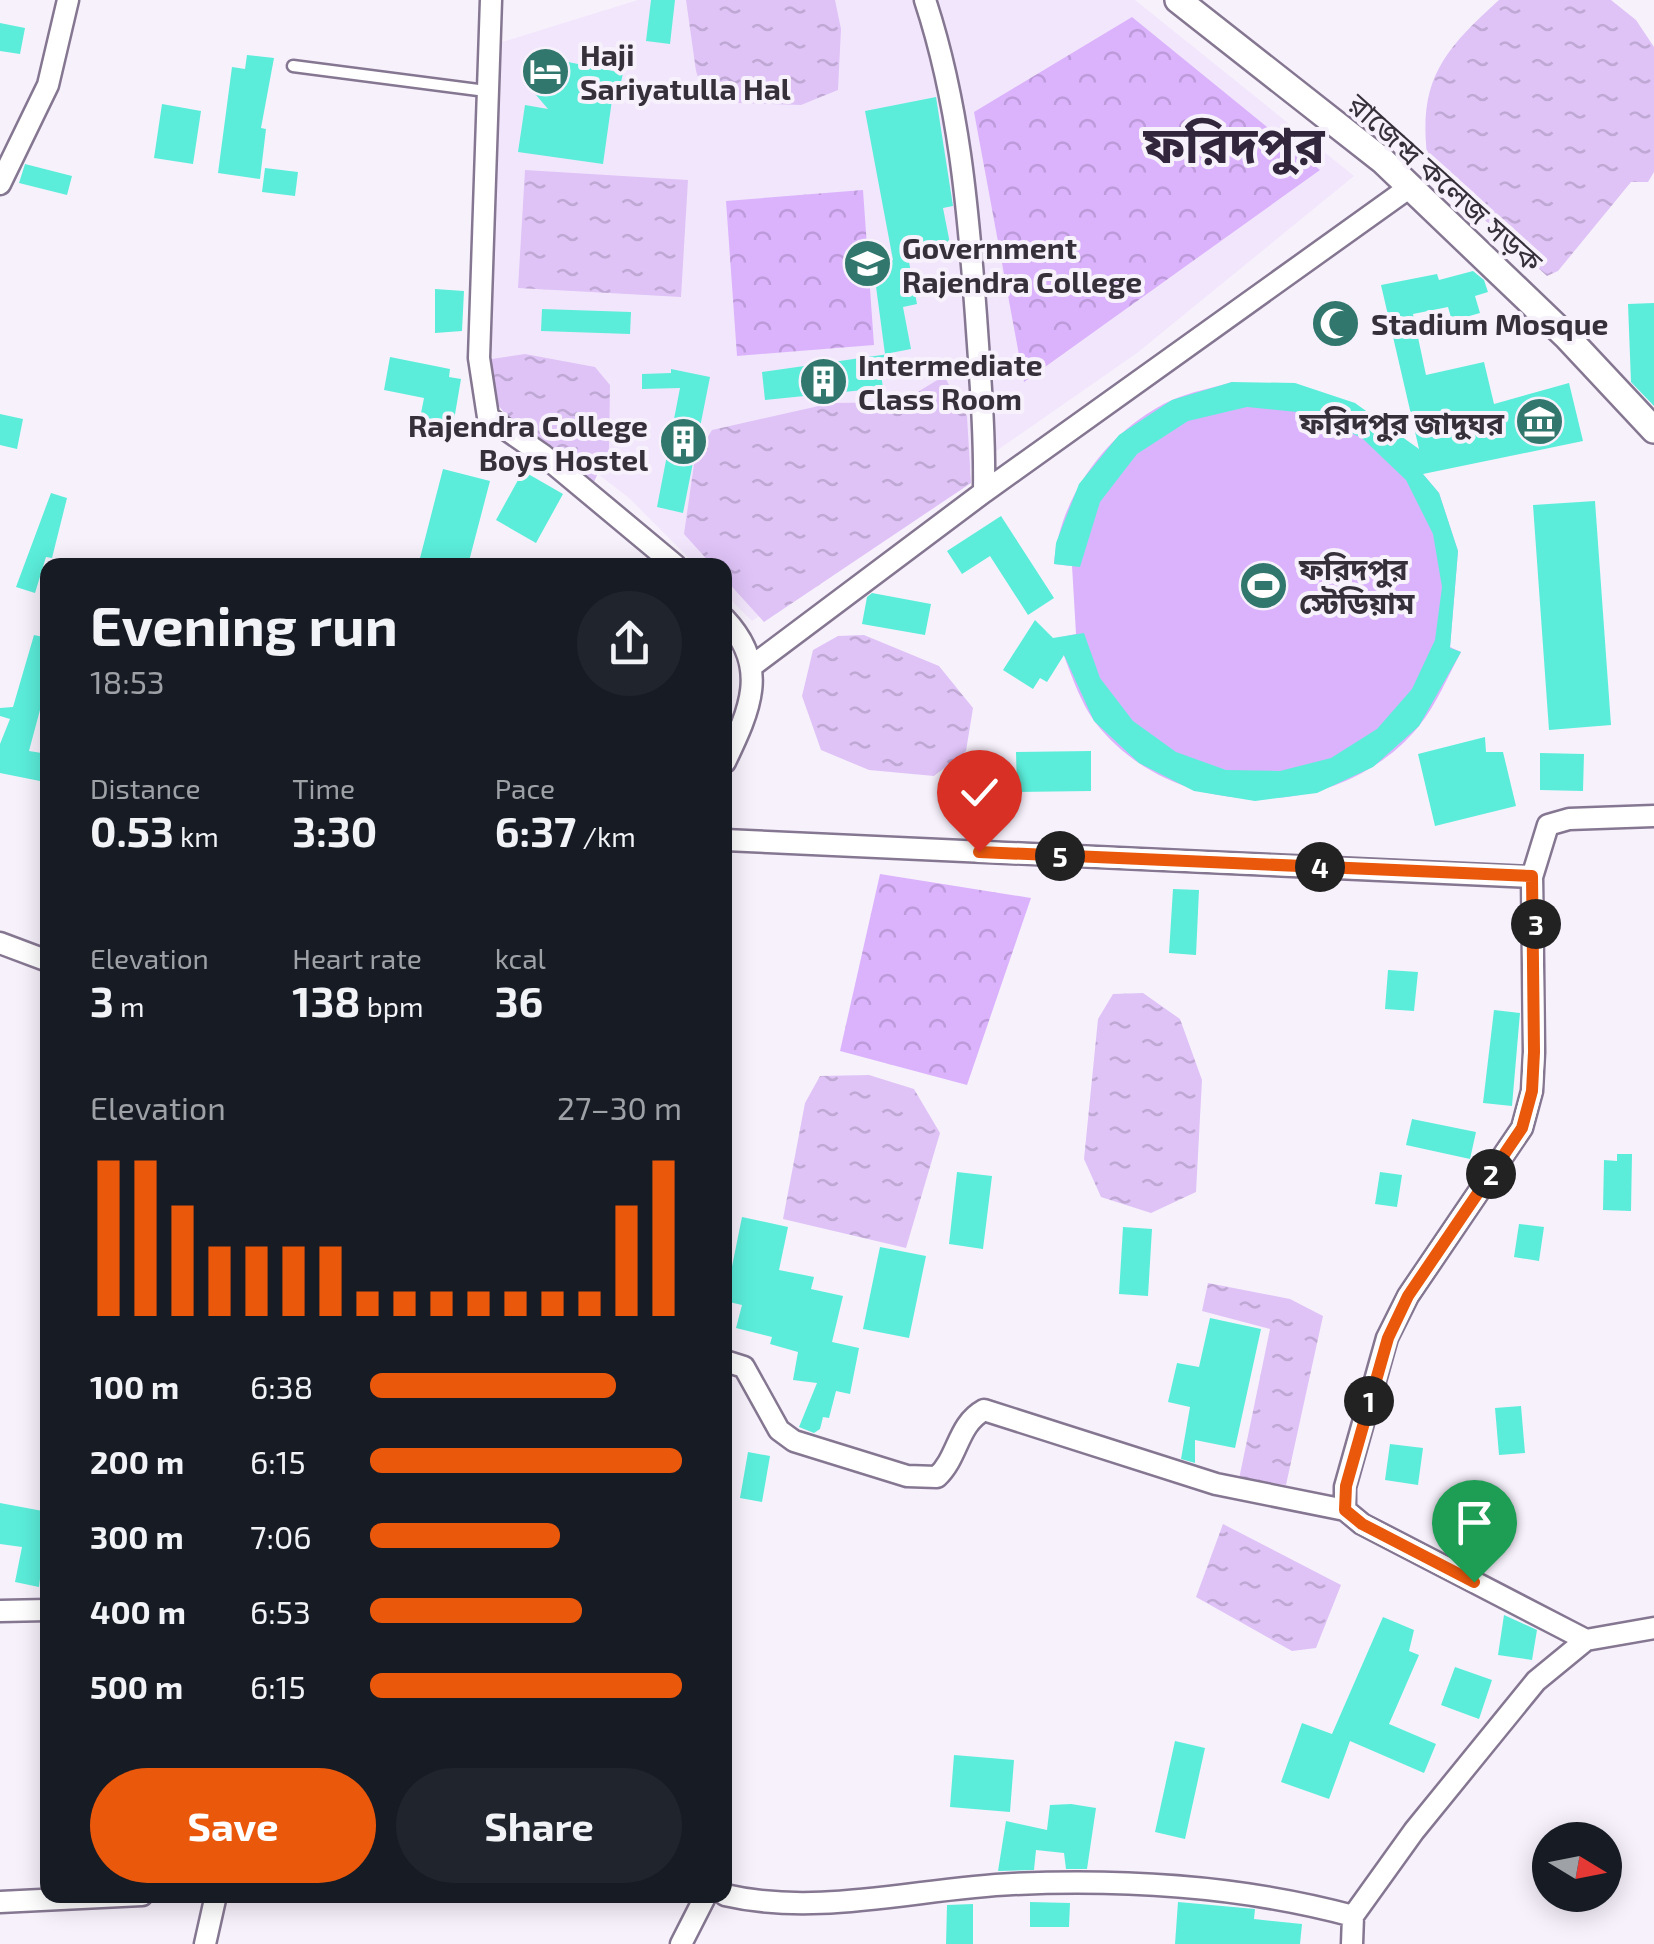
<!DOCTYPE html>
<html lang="en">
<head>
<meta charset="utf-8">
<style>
	:root { --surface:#171b24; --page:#20242c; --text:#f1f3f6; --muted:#9ea1a6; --accent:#ea580c }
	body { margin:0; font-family:"Exo 2","Noto Sans Bengali",sans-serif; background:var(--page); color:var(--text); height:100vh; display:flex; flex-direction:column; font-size:38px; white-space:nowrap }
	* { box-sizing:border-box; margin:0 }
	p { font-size:32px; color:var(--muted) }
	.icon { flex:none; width:55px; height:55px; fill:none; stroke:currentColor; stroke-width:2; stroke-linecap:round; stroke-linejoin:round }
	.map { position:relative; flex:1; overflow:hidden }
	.side { position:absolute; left:40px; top:558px; width:692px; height:1345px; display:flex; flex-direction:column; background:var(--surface); border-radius:20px; box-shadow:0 5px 25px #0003 }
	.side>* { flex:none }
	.needle { width:65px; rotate:100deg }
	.buttons { position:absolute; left:1532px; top:1822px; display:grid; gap:20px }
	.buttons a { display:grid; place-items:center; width:90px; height:90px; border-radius:50%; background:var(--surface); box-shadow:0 5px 25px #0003; font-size:50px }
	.pin { position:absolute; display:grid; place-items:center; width:85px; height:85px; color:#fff; margin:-102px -42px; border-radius:50% 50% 50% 0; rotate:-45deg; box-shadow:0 0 10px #0007 }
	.pin .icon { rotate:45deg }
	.km { position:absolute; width:50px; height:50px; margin:-25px; border-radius:50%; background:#222; color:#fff; font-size:28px; line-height:50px; text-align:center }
	.round { display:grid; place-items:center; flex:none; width:105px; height:105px; border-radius:52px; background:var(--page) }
	.head { display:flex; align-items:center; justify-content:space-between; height:170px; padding:0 50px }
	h1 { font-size:55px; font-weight:700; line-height:75px }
	.metrics { display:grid; grid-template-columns:repeat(3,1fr); gap:15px; height:170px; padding:10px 50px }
	.metrics div { display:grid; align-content:center }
	.metrics b { font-size:42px; font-weight:700 }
	.metrics small { font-size:28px; font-weight:400 }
	.metrics p { font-size:28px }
	.chart { height:280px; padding:20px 50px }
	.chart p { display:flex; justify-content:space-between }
	.chart svg { width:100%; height:180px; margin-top:10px; stroke:var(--accent); stroke-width:6 }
	.button { display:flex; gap:20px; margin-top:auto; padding:20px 50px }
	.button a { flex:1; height:115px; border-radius:60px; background:var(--accent); color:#fff; font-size:40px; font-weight:700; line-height:115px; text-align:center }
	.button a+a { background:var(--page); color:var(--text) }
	ul { padding:0 50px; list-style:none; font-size:32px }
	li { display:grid; grid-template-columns:160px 120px 1fr; align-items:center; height:75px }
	li i { height:25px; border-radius:12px; background:var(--accent) }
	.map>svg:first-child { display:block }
</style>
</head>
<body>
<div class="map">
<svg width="1654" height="1944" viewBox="0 0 1654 1944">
	<defs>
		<pattern id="park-crowns" width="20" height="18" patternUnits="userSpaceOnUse" patternTransform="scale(2.5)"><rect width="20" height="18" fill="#dbb3fd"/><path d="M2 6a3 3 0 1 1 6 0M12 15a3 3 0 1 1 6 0" fill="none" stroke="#bd9ada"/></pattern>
		<pattern id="water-ripples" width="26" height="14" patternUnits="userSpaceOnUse" patternTransform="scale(2.5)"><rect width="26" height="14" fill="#dfc3f7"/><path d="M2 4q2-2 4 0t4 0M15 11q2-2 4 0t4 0" fill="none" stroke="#c0a8d5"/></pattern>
	</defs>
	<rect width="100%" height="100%" fill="#f7f1fc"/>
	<!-- built -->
	<path fill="#f2e6fc" d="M638,0H1135L1354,176L1137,353L752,621L725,594V565H696L629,498L483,385L499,43Z"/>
	<!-- park -->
	<path fill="url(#park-crowns)" d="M1132,17L1320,170L1024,382L974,112Z
		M863,190L874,345L737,356L726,201Z
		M880,874L1031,898L967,1085L840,1051Z"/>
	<!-- pitch -->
	<path fill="#dbb3fd" d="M1232,382L1404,452L1439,493L1458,551L1450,647L1461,652C1448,676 1436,705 1419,726C1339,824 1173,823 1095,722C1078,699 1068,664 1057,638L1076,634L1072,566L1054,564C1059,496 1110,428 1172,400C1190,392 1213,388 1232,382Z"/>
	<!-- water -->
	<path fill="url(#water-ripples)" d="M686,0H835L841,29L838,90L801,105L706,102L696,71Z
		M1499,0H1611L1636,20L1654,47V172L1648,182H1631L1558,271L1547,276L1429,170C1416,85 1438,55 1499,0Z
		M525,170L688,180L681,297L518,288Z
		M525,354L595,367L610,385L609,449L594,482L510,419L489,395L492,359Z
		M944,376L967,416L971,483L764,622L725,579V565H712L684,534L695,457L712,430L832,403L901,402Z
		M864,635L939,666L973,708L966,751L934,776L869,770L821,750L802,696L813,650L838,636Z
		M1143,993L1180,1019L1202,1080L1196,1192L1151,1213L1101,1197L1084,1159L1098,1019L1113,994Z
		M869,1075L914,1089L940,1133L906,1248L783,1219L805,1103L820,1076Z
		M1208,1283L1290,1299L1323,1316L1286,1485L1239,1479L1270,1329L1202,1311Z
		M1223,1524L1341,1585L1316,1648L1292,1651L1196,1597Z"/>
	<!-- building -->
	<path fill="#5bedda" d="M651,0H675L670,44L646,41Z
		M0,23L25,28L20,54L0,51Z
		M548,47L568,62L623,73L617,101L612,100L603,164L518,152L525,105L548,109L525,82L522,68L528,54Z
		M247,55L274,58L261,128L266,129L260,179L218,173L232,67L245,69Z
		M936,97L953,206L943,208L952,254L909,262L917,304L903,307L911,349L885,354L873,264L893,260L865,111Z
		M162,104L201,111L193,164L154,158Z
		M25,164L72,176L67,195L19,183Z
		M265,168L298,172L295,196L262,192Z
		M1473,271L1484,280L1488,292L1475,296L1480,313L1452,321L1448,307L1413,314L1426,375L1484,362L1494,404L1569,383L1583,441L1423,474L1439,493L1458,551L1450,648L1461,652L1419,726L1373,767L1317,793L1255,801L1194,791L1139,763L1094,721L1064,655L1047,682L1040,678L1033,689L1003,670L1035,620L1053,638L1084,633L1100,678L1133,721L1176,752L1226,770L1280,771L1331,758L1377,729L1412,689L1435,640L1442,587L1433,534L1406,480L1362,438L1307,413L1247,407L1188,421L1137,454L1100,502L1080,567L1054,564L1056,543L1079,484L1119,435L1172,400L1232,382L1295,383L1355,403L1419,449L1381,285L1437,274L1439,280Z
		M435,289L464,291L462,331L435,333Z
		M1654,303V406L1631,382L1628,304Z
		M542,309L631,312L630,334L541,331Z
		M889,354L890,373L881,374L883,388L765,400L762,372Z
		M390,357L450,369L449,377L461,379L453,426L440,424L439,432L418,428L424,398L384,390Z
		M671,369L710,377L683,513L657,507L680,388L642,389V374L671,373Z
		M0,414L23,419L17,449L0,445Z
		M443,469L490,481L468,565L419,562Z
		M523,471L563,494L536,543L496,520Z
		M51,493L67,498L52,558L46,557L35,593L16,587Z
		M1595,501L1611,725L1549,730L1533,505Z
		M1001,516L1054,598L1028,615L990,556L962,574L947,551Z
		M872,593L931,604L925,635L862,624L867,597Z
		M34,635L48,638V680L29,751L48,754L45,782L0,773V744L10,719L0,716V708L13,707Z
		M1485,737L1486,752H1503L1516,806L1435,826L1418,754Z
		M1091,751V791L1017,792L1016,752Z
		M1540,753L1584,754L1583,791L1540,790Z
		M1173,889L1199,890L1196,955L1169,953Z
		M1388,970L1418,972L1414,1011L1385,1009Z
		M1494,1010L1520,1013L1512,1106L1483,1103Z
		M1412,1119L1476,1132L1470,1159L1406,1145Z
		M1617,1154H1632L1631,1211L1603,1210L1604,1160L1617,1161Z
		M957,1172L992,1176L983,1249L949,1244Z
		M1380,1172L1402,1175L1397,1207L1375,1204Z
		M742,1217L788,1227L779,1270L814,1277L811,1289L843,1296L832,1342L859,1348L850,1394L836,1391L829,1418L823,1417L820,1429L814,1433L799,1427L817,1383L793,1380L798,1352L770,1344L772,1337L736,1328L742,1305L725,1301Z
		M1519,1224L1544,1227L1539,1261L1514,1257Z
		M1123,1227L1152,1229L1148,1296L1119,1294Z
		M880,1247L926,1256L909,1338L863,1329Z
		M1210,1318L1261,1329L1235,1448L1195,1440V1463L1181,1459L1190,1407L1168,1402L1177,1363L1199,1367Z
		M1521,1406L1525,1453L1499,1455L1495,1408Z
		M1390,1444L1423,1448L1418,1485L1385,1480Z
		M748,1452L770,1456L762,1502L740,1498Z
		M0,1503L48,1512L39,1587L15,1582L22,1547L0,1544Z
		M1504,1615L1537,1630L1532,1660L1498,1655Z
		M1383,1617L1414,1630L1409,1651L1419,1655L1389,1724L1436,1744L1424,1773L1350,1741L1329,1799L1281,1782L1302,1723L1332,1734Z
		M1455,1667L1492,1680L1479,1719L1441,1705Z
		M1175,1741L1205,1748L1185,1839L1155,1832Z
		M954,1755L1014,1760L1010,1812L950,1807Z
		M1071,1804L1096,1808L1087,1869H1066L1064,1853L1036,1850L1034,1870L998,1871L1006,1821L1047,1830L1050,1805Z
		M1030,1902L1070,1903L1069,1927H1030Z
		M1178,1902L1255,1909L1254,1919L1302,1924L1300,1944H1175Z
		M973,1904V1944H946L947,1905Z"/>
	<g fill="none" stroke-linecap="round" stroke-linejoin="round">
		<defs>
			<path id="service" d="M293,66L486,91"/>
			<path id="minor" d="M491,0L479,358L488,417L543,455L675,565
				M925,0C959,103 968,208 976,316C980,375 985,432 984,492
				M0,184L48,85L68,0
				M725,619C770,667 750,710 725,762
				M752,666L984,492L1410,187
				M725,840L1532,877
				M0,943L48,961
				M725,1361L744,1367L779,1430L794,1441L907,1476L937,1477C959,1456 957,1425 984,1410L1216,1484L1345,1510
				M0,1611L48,1610
				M1586,1640L1362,1524L1345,1510V1487L1387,1338L1408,1296L1522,1128L1532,1091L1534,1052L1532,877L1548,825L1569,819L1654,816
				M725,1895C819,1917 919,1888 1013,1884C1127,1879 1242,1886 1353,1916L1352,1944
				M0,1902L142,1895
				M1353,1916L1414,1831L1536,1681L1586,1640L1654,1628
				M205,1944L216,1895
				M681,1944L706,1895"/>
			<path id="tertiary" d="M1178,0L1383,161L1567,337L1654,430"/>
		</defs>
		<!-- service casing -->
		<use href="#service" stroke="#857791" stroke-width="15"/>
		<!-- minor casing -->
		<use href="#minor" stroke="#857791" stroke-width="25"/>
		<!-- tertiary casing -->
		<use href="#tertiary" stroke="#857791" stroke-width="30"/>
		<!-- service -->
		<use href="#service" stroke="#fff" stroke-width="10"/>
		<!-- minor -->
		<use href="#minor" stroke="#fff" stroke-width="20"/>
		<!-- tertiary -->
		<use href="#tertiary" stroke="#fff" stroke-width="25"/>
	</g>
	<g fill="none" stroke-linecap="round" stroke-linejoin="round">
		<defs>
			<path id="route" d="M979,852L1532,876L1534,1052L1532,1091L1522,1128L1408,1296L1388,1338L1346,1486L1345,1510L1362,1524L1474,1582"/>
		</defs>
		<!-- route casing -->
		<use href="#route" stroke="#fff" stroke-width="20"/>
		<!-- route -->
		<use href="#route" stroke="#ea580c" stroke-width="12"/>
	</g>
	<!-- icons -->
	<defs>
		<symbol id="hotel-disc" viewBox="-11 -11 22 22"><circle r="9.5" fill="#31776d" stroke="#f7f1fc"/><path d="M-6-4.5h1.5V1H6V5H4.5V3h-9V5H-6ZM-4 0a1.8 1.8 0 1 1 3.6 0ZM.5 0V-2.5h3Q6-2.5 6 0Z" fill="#fff"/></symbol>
		<symbol id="university-disc" viewBox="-11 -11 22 22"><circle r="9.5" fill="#31776d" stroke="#f7f1fc"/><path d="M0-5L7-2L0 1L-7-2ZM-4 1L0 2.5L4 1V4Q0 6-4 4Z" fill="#fff"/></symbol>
		<symbol id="mosque-disc" viewBox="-11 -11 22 22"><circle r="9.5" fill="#31776d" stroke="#f7f1fc"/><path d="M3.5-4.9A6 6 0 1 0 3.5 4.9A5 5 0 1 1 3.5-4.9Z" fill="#fff"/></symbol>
		<symbol id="building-disc" viewBox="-11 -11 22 22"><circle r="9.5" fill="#31776d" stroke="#f7f1fc"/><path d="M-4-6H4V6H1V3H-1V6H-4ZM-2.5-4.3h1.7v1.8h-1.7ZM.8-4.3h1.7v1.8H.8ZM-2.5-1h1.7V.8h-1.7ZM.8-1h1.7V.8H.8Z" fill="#fff"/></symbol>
		<symbol id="museum-disc" viewBox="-11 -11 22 22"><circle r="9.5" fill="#31776d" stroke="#f7f1fc"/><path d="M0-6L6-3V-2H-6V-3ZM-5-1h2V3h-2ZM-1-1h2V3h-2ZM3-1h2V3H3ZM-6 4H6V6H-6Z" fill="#fff"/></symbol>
		<symbol id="stadium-disc" viewBox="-11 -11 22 22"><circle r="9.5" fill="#31776d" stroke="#f7f1fc"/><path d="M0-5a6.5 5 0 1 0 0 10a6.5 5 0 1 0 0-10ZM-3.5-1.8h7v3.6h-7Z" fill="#fff"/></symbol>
	</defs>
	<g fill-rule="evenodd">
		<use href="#hotel-disc" x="518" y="44" width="55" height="55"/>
		<use href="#university-disc" x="840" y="236" width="55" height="55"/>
		<use href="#mosque-disc" x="1308" y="296" width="55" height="55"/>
		<use href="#building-disc" x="796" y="354" width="55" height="55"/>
		<use href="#museum-disc" x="1512" y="394" width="55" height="55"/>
		<use href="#building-disc" x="656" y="414" width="55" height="55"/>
		<use href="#stadium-disc" x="1236" y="558" width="55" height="55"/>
	</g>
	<g text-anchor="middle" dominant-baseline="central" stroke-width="8" stroke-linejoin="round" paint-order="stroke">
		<!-- poi labels -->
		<g font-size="30" font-weight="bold" fill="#36303b" stroke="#f7f1fc" text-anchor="start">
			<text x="580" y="54">Haji<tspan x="580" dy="34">Sariyatulla Hal</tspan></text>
			<text x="902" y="247">Government<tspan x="902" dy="34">Rajendra College</tspan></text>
			<text x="1371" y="323">Stadium Mosque</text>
			<text x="858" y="364">Intermediate<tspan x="858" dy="34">Class Room</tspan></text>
			<text x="1504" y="422" text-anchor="end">ফরিদপুর জাদুঘর</text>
			<text x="648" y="425" text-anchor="end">Rajendra College<tspan x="648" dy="34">Boys Hostel</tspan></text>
			<text x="1299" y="568">ফরিদপুর<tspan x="1299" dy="34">স্টেডিয়াম</tspan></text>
		</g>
		<!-- street labels -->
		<g font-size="30" fill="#36303b" stroke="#f7f1fc">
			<text transform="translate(1446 182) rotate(42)">রাজেন্দ্র কলেজ সড়ক</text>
		</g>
		<!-- town labels -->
		<g font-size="50" font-weight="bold" fill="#32263c" stroke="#f7f1fc">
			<text x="1234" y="143">ফরিদপুর</text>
		</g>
	</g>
</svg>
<div class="buttons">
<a><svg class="needle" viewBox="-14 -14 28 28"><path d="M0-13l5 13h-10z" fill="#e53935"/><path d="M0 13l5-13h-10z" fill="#9ea1a6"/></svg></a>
</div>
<div class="pin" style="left:1474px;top:1582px;background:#1e9e55"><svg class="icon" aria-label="arrive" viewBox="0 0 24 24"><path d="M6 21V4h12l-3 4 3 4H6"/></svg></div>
<div class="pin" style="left:979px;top:852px;background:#d93025"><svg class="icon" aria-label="check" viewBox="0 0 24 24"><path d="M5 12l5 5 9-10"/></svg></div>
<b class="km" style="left:1369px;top:1401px">1</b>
<b class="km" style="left:1491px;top:1174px">2</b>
<b class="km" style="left:1536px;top:924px">3</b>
<b class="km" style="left:1320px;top:867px">4</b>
<b class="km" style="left:1060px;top:856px">5</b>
<section class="side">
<div class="head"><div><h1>Evening run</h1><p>18:53</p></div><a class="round"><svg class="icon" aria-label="share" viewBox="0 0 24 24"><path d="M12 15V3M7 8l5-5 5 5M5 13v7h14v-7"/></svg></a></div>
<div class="metrics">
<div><p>Distance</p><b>0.53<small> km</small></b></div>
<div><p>Time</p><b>3:30</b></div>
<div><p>Pace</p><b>6:37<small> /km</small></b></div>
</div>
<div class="metrics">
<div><p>Elevation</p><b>3<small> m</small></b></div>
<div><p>Heart rate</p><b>138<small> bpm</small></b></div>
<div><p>kcal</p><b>36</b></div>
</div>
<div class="chart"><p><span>Elevation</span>27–30 m</p>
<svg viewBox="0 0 160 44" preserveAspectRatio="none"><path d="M5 44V6M15 44V6M25 44V17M35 44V27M45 44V27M55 44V27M65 44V27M75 44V38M85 44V38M95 44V38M105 44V38M115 44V38M125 44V38M135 44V38M145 44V17M155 44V6"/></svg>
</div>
<ul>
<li><b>100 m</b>6:38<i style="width:79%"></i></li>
<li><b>200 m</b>6:15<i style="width:100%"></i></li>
<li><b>300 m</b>7:06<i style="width:61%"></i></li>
<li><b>400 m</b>6:53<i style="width:68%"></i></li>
<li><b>500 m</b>6:15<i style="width:100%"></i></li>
</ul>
<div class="button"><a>Save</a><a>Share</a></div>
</section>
</div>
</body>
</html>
